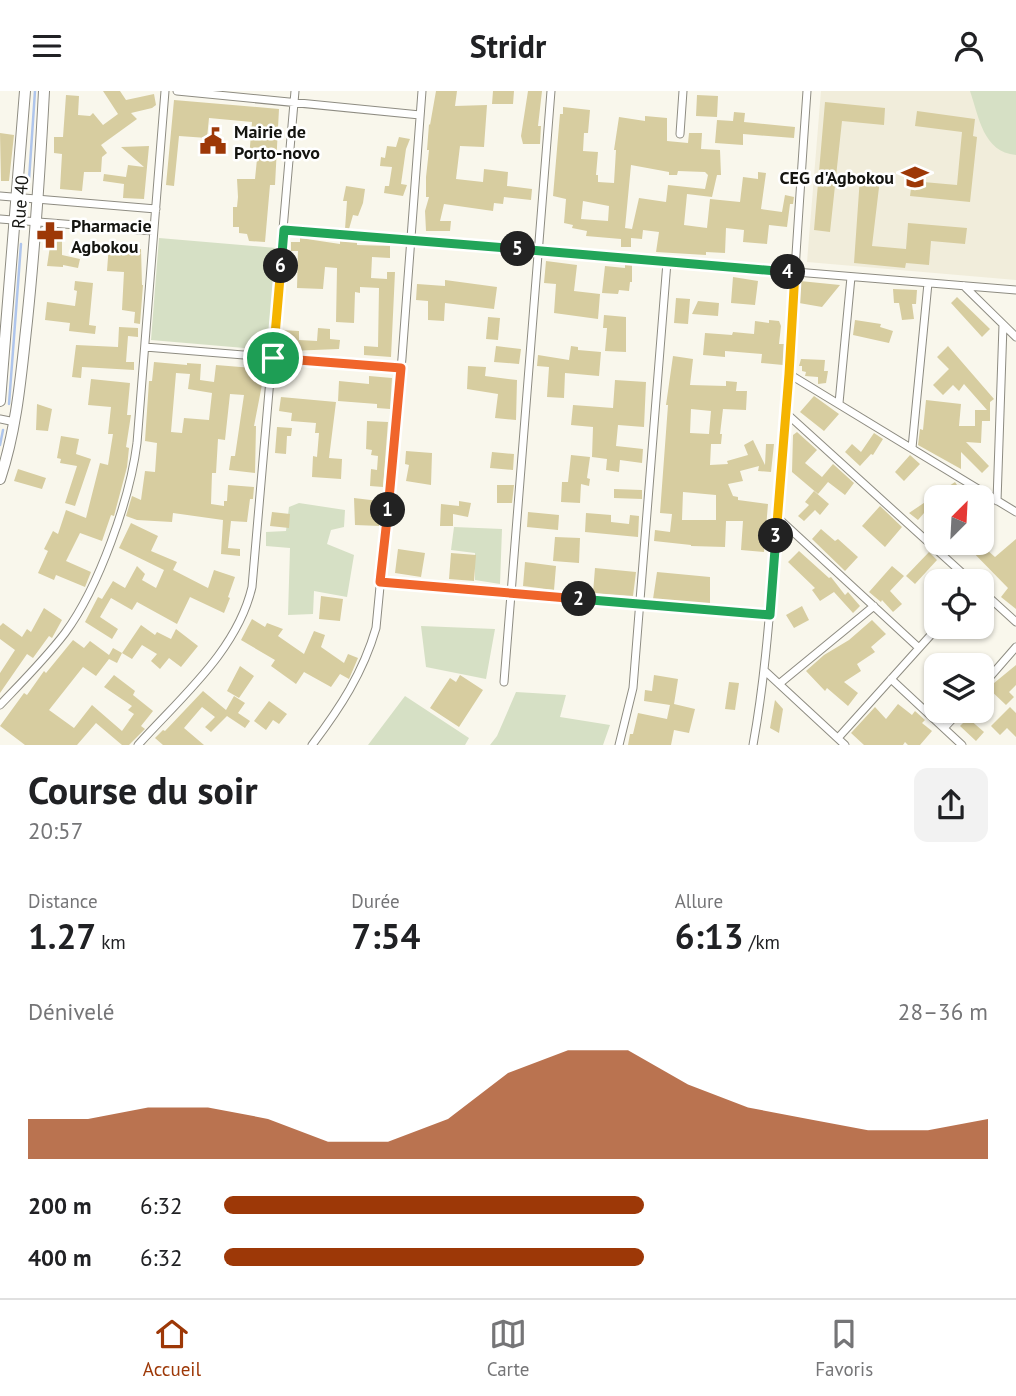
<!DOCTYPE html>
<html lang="fr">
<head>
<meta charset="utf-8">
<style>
	:root { --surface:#fff; --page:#f2f2f2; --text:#202124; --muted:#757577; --line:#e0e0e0; --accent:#9d3807 }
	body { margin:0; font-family:"PT Sans",sans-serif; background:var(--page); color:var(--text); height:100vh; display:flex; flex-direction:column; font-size:26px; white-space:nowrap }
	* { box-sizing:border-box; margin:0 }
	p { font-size:23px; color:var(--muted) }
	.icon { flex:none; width:38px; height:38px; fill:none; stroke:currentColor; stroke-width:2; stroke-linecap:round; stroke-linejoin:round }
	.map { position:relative; height:654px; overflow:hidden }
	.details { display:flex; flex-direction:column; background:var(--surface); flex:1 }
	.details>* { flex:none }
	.needle { width:46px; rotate:24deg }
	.fabs { position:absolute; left:924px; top:394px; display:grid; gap:14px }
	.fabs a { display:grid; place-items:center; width:70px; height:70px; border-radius:14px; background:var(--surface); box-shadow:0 2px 5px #0004; font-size:35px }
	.pin { position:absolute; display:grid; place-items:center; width:60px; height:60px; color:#fff; margin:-30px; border:4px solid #fff; border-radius:50%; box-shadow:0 2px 7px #0007 }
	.km { position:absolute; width:35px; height:35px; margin:-18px; border-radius:50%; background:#222; color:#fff; font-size:19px; line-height:35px; text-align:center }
	.round { display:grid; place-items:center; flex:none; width:74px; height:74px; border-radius:14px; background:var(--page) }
	.summary { display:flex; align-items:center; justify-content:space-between; height:119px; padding:0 28px }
	h1 { font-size:38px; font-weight:700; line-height:52px }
	.metrics { display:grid; grid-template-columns:repeat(3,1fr); gap:10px; height:119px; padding:7px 28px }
	.metrics div { display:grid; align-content:center }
	.metrics b { font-size:35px; font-weight:700 }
	.metrics small { font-size:19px; font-weight:400 }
	.metrics p { font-size:19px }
	.chart { height:196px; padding:14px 28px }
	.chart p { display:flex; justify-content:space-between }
	.chart svg { width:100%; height:126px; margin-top:7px; fill:var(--accent); opacity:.7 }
	ul { padding:0 28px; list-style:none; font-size:23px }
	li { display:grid; grid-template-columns:112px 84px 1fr; align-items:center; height:52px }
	li i { height:18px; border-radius:9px; background:var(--accent) }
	header { display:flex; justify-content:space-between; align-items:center; height:91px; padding:0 28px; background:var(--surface); font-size:32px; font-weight:700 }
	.menu { display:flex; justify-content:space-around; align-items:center; height:98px; border-top:2px solid var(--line); background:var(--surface); font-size:19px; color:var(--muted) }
	.menu a { display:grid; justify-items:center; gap:4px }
	.menu .on { color:var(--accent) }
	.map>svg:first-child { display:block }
</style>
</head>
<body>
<header><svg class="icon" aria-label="menu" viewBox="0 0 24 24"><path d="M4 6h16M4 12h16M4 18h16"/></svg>Stridr<svg class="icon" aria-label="person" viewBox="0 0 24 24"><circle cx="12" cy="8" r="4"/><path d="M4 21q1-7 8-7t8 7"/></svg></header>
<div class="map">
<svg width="1016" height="654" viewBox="0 0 1016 654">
	<rect width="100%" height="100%" fill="#f9f7ec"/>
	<!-- built -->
	<path fill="#f1eddb" d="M821,0H1016V189L807,171Z"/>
	<!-- green -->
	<path fill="#d6e0c5" d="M970,0H1016V64C983,61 979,26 970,0Z
		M159,147L276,157L268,259L151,249Z
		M299,412L345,419L344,436L331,439L327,453L354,464L347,506L314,500L313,523L288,524L290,457L266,455V441L286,440L289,416Z
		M454,436L502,438L500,493L475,489V462L451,459Z
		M421,535L495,538L486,588L426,576Z
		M516,601L566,604L560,626L610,634L603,654H490L497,645Z
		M405,605L469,647L465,654H368Z"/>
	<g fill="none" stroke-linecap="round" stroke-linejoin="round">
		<!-- stream -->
		<path stroke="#afc5ec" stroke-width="2.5" d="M29,89L35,0
			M9,313L21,153
			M0,354L3,339"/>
	</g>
	<!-- building -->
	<path fill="#d7cda0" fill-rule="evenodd" d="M103,0H120L126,9L154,3L156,14L152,17L131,22L137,28L101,54L107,62L102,66L101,81H84L82,100L60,98L62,63L54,62V46H63L66,4L79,5L78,24L90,25L93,22L103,34L118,23Z
		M436,0H457L455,15L487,14L484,56L460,55L456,88L483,91L484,78L508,81L507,95L532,98L531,109L504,106L503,113L494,112L493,120L444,113L440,130H451L450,140H426L425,120L429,106H426V86L429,59H427L429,33L430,34Z
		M493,0H514L513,13H492Z
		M528,0H542L538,35H541L540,53H523L521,45Z
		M697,4L718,5L717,26L696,25Z
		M174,9L279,18L275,94H270L265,151L249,150L247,143L239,142V136H233V116H237L238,106L237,88H255L257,68L249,67L252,31L209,27L207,47L179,45L174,95L166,94Z
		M825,11L885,17L884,34L842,30L830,141L814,139Z
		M563,16L590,19L588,42H584L583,60L598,61L596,84H598V91L614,92L616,59H614L619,26L645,30V25L667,27V50L688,52L689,42H702L701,58L720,59L721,84H717L712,106L687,103L684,134L707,137L710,108L740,111L743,86L758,88V81L766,82L761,118L782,121L785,104L794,106L793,113H790L787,136L769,134L767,153L743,151L744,139L726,137L725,162L706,161V164L656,161L659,141L643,139L642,148L631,147V156H621V148L586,145L587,140L572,137L573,134L564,132L566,108L553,105L560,23H563ZM631,74L669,81V84H677L678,80L705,81L708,84L705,98L668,94L666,111L639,107L632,138L625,137ZM583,110L609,115L608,130L581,128Z
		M917,20L975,28L973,45L977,46L970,111L910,105L912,90L957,94L962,41L915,35Z
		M734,21L745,22L744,31L795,36L794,47L743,43V54L715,52L717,29L733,30Z
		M0,42L14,44L9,90H1Z
		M399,46L410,48L406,58L401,93L407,94L403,105L384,102L385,95H389L392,76L380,75L381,66L385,67L387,55L396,56Z
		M149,55L144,108L123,107L124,93L103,90L104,83L126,86L128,74L144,76L121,56Z
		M860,86L880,88L872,155L906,158L908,132L967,137L965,153L931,150L929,174L906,172L905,177L854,172Z
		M346,95L365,98L363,112L358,125L353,124L349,138H345L347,110H343Z
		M300,147L340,153V150L357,151V154L390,155V167L372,166L371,187L387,188V181H395L391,266L364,264V255L378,256L379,197L360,196V202L355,201L354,232L336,231L337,177L325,176L323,198L297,197L298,160H291V151H300Z
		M51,149L62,150V164L80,168L78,177L63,174V176L47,175Z
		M109,153L131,154V159L141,158L142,194H143L140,233L134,232L135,221L122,219L124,181L107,180Z
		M546,170L577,174L574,200L600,203L598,228L554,222L556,193L544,192Z
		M625,173L632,174V191H630L629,200L619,199L618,203L602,202L605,175L625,177Z
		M733,186L758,190L755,214L731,212Z
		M445,189L497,196L494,218L445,212L444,230L428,229V210L416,209L417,193L445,195Z
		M75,190L93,192L89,234L96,235L95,243L69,240L70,232L45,229L47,211L75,215L77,200L74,199Z
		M800,190L840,194L822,216L799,212Z
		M893,198L917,199L916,213H912L914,228L902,229L899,212H894Z
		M957,206L990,238L982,246L951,212Z
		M676,207L690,208L688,233L674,232Z
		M698,210L719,212L718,225L692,223Z
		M604,224L626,226V261L605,260L607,237H603Z
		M488,226L500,227L498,249L486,248Z
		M769,229L779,230L781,235L779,253H784L783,274L761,272L762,263L725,260V266L703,264L705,242L732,244L733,241L754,243L755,230L769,232Z
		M855,229L881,233L880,236L893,240L889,252L853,244Z
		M119,236L138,237V246L128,245L126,271H134V279L82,276L81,287L72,286L76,254L118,256Z
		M318,237L330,238V248L340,249L339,258L289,260L291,248H281V239L299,240V249L317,250Z
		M496,255L521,258L519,273L494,271Z
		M571,255L578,256V259L601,261L599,285L565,282L564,307L547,306L549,276L537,275L538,264L569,269Z
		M948,255L994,308L990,311V330H982L981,352L966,351L989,375L982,382L961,361V378L918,354L920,338L923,339L926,309L961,313L959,335H975V319H987L964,293L959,300L953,294L943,304L933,294L949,278L937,266Z
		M673,265L693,268L690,294L726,295V290L737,291L736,300H747L746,319L723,318L720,343H722L721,353H711L710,374L728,373L727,370L748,364L744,354L753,349L765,374L766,353H774L771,381L758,380L759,375L740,380L743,390L728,393L733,405L738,406V409L768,413L764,461L741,459L743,430H726L725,456L691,455V454L654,450L655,439L670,441L672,423L660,422L668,314H666ZM691,318L711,320L709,343L690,342ZM683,401L716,404V429H682Z
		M801,268L825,269L824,280H828L826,292L818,293V286L805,285L806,281L802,280V275H799Z
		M154,271L187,274V272L201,273L200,289L214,291L216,274L265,278L254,335H256L255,382L229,379L231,365H235L244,304L230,303L225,349L218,348L216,382H212L211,413L224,415V410H227L228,394L254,396L253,408H250L247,431L231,430L228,457L240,458V465L221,463L223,429L173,422L172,431L137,429L126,425L132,405L141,409L145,380L155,381L157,352L145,350L149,290H152ZM176,282L190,283L188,298L212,302L209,329L184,327L182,342L171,341Z
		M468,275L486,276L485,285L517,289L516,329L495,327L498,303L467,298Z
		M369,285L392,287L390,318L377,317V313L338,310L339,290L369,293Z
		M91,288L130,292L127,324H131L126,356L129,357L127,376L114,425L111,424L102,450L80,442L66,470L91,481L85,496L56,484L54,489L38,482L48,460L44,458L53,440L58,443L66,419L86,427L100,372L108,374L113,343H108L111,316L88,314Z
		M615,289L646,291L644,336L618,334L616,355L643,358L642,372L620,369L619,381L606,379L607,368L592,366L593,336L571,334L573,314L613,317Z
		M814,305L839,323L824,340L800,321Z
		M281,306L336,311L329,367L342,368L341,388L312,386L313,365L317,366L319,342H315L316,332L291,330L292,322L279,320Z
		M37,313L52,318L48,340L36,339Z
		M367,330L388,331L383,396L370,395L371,378L377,379L378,365L371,364L372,359L366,358Z
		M277,336L292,337L291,345H287L286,363L275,362Z
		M797,341L817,359L805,372L822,386L833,373L854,392L845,404L828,391L818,403L792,381L793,344Z
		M874,342L883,348L873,364L871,363L860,375L845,361L852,353L861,361Z
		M61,345L79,348L76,363L91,368L75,415L65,412L77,375L60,372L61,368L57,367Z
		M406,360L432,362L431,394L406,390L409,374L405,373Z
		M492,361L514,363L513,379L490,377Z
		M571,364L590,366L587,387L590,388L589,395L581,393L580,412L561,411L562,391H568Z
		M910,364L920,373L904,390L895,381Z
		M18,378L46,387L42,398L14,390Z
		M955,391L963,403L958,406H936V429L930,433L924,422L918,429L909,422Z
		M497,394H514L512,412H497Z
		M614,398L642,399V408L614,407Z
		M814,400L829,413L820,424L815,419L804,430L798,425L809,414L805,411Z
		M354,407L379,410L378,425H381L380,435L355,434Z
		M459,410L471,412L468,426L453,423V435H440L441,413L459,415Z
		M880,415L902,436L885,456L862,435Z
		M272,421L290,423L289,437L270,435Z
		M528,421L559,424L558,439L527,436Z
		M586,422L611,424V431L629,433L630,424L639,425L638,446L585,441Z
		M131,432L158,445L151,460L177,471L173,479L208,497L214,479L235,486L228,506L230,507L224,522L190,506L177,533L137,511L132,519L111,507L100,526L118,538L112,548L85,531L98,506L102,508L113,490L125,497L137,475L145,483L142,489L156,497L164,479L119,457Z
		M821,438L835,450L838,448L858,466L845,480L812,448Z
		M555,446L580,447L579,472L553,470Z
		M1016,448V518L1001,506L1008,497L964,452H979L995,466Z
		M398,458L425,462L421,486L395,482Z
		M799,460L829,487L831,486L845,504L848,501L860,515L853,522L834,501L820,510L812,499L815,497L788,471Z
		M929,461L937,469L915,493L906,485Z
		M451,462L476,464L474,490L449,488Z
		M525,471L556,475L554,499L523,495Z
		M892,475L904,485L890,500L902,513L893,521L882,509L881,511L869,501Z
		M595,477L636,481L633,505L593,502Z
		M657,481L710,486V513L653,508Z
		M321,505L343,508L340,530L319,528Z
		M802,515L809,529L794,537L786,524Z
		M44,517L62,529L52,547L49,545L33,567L27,563L0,602V582L15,559L0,548V535L3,532L22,546L27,538L31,541Z
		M252,528L265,536L267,532L283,538L278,545L304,563L314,540L325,544L321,556L344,572L348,563L358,567L349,588L340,583L331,596L304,581L296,593L271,575L275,569L241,549Z
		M872,529L886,543L871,556L875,561L857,573L861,580L844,591L858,602L848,615L827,597L825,600L806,580L824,564L849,549Z
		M141,534L155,544L157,541L171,548L176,538L198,555L181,576L169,567L160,578L151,570L157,563L142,554L132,568L122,562Z
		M73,549L84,557L90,550L109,564L113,557L122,562L117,572L109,568L96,585L83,576L49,619L74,637L92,614L122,640L134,623L128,619L132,615L104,596L114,584L135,600L133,604L153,620L141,635L145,638L129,654H122L96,632L77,654H25L0,635L24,602L27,604L44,580L46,582Z
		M1016,574V594L1009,601L1014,606L1006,614L988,597Z
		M240,575L254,585L239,607L227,600Z
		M460,584L483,599L459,636L430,617L450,587L456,591Z
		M654,584L678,588L674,613L695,618L689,642L674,639L671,654H628L630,643H633L638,622L667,628L670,614L644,610L645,599L652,600Z
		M729,591L739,592L735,619L725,618Z
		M203,600L226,619L234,605L245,612L238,622L250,630L245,637L227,625L211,641L205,636L215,626L202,616L184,637L204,654H163L155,647L163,639L165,640Z
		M775,609L783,618L779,642L770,637Z
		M269,610L287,623L279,633L273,629L266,639L254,630Z
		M898,613L912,624L915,620L925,629L922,632L932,640L920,654H908L905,651L903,654H864L851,642L875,616L886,628Z
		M1010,616L1016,622V646L1007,637L1000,644L991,635Z
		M968,627L984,641L976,650L960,635Z"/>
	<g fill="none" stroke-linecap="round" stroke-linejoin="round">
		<defs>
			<path id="street" d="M177,0L420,24
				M680,43L683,0
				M0,105L156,118
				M0,128L153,140
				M284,139L1016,199
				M964,195L1016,246
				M145,256L401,277
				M789,283L1016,421
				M839,312L851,186
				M786,322L971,490
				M0,328L15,331
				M912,357L928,192
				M997,410L1003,234
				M777,426L919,557
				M380,491L770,524
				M982,500L1016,531
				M765,580L845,654
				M891,588L962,654
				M504,591L551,0
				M779,593L874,515
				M982,595L1016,556
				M0,614C22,591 46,567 65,542C99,496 130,408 137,352L165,0
				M944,637L960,620
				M838,647L938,536
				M138,654C181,606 237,560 252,496L295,0
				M312,654C340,617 363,582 376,537L402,267L422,0
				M619,654L633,597L667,171
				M753,654C767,577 771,500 778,422C789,282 797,141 807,0"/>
			<path id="secondary" d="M0,310L25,0
				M0,388C17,337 21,284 27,230C35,153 40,77 44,0"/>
		</defs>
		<!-- street casing -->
		<use href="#street" stroke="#8e8c82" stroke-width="9"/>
		<!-- secondary casing -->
		<use href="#secondary" stroke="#8e8c82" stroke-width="12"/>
		<!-- street -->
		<use href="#street" stroke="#fff" stroke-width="7"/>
		<!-- secondary -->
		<use href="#secondary" stroke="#fff" stroke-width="10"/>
	</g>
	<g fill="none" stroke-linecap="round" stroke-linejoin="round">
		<defs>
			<path id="split-1" d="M273,267L401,277L388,419"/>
			<path id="split-2" d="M388,419L380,491L579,508"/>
			<path id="split-3" d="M579,508L770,524L776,445"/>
			<path id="split-4" d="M776,445L789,283L795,181H788"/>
			<path id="split-5" d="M518,158L788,181"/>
			<path id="split-6" d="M281,175L284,139L518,158"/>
			<path id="split-7" d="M273,267L281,175"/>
		</defs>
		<!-- split-1 casing -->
		<use href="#split-1" stroke="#fff" stroke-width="14"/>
		<!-- split-2 casing -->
		<use href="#split-2" stroke="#fff" stroke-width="14"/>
		<!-- split-3 casing -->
		<use href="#split-3" stroke="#fff" stroke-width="14"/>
		<!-- split-4 casing -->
		<use href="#split-4" stroke="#fff" stroke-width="14"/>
		<!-- split-5 casing -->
		<use href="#split-5" stroke="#fff" stroke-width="14"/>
		<!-- split-6 casing -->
		<use href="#split-6" stroke="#fff" stroke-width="14"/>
		<!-- split-7 casing -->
		<use href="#split-7" stroke="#fff" stroke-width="14"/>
		<!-- split-1 -->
		<use href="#split-1" stroke="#f0652b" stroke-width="9"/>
		<!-- split-2 -->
		<use href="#split-2" stroke="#f0652b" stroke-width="9"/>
		<!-- split-3 -->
		<use href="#split-3" stroke="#22a559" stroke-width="9"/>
		<!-- split-4 -->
		<use href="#split-4" stroke="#f5b400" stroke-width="9"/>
		<!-- split-5 -->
		<use href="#split-5" stroke="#22a559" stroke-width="9"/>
		<!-- split-6 -->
		<use href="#split-6" stroke="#22a559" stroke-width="9"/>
		<!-- split-7 -->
		<use href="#split-7" stroke="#f5b400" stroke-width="9"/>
	</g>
	<!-- icons -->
	<defs>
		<symbol id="civic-bare" viewBox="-9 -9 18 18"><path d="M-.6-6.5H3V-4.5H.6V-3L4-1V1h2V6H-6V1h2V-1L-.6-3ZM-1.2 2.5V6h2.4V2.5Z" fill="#9d3807" stroke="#fff" stroke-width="2.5" paint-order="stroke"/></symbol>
		<symbol id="university-bare" viewBox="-9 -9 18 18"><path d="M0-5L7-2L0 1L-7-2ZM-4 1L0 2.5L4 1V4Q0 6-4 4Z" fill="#9d3807" stroke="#fff" stroke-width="2.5" paint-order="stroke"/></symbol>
		<symbol id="pharmacy-bare" viewBox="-9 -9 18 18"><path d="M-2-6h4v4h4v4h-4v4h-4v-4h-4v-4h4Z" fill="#9d3807" stroke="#fff" stroke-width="2.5" paint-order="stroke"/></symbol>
	</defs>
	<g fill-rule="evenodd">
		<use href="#civic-bare" x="194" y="31" width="38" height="38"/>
		<use href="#university-bare" x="896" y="67" width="38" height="38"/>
		<use href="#pharmacy-bare" x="31" y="125" width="38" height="38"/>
	</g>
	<g text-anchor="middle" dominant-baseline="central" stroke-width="5" stroke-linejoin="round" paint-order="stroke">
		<!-- poi labels -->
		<g font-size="18" font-weight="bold" fill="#141410" stroke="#fff" text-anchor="start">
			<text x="234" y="40">Mairie de<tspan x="234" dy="21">Porto-novo</tspan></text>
			<text x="894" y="86" text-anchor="end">CEG d'Agbokou</text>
			<text x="71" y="134">Pharmacie<tspan x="71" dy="21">Agbokou</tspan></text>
		</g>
		<!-- street labels -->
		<g font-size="18" fill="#141410" stroke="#fff">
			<text transform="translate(20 111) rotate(-86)">Rue 40</text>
		</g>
	</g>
</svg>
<div class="fabs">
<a><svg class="needle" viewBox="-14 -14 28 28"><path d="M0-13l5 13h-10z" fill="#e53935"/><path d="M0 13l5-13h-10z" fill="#757577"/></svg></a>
<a><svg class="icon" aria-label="locate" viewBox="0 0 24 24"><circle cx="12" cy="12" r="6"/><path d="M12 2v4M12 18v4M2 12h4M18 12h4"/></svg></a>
<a><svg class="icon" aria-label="layers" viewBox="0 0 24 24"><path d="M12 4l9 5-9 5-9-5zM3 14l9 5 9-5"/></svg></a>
</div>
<div class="pin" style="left:273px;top:267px;background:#1e9e55"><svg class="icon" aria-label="arrive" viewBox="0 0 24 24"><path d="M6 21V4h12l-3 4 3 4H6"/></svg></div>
<b class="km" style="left:388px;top:419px">1</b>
<b class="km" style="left:579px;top:508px">2</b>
<b class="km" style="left:776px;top:445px">3</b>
<b class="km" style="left:788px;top:181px">4</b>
<b class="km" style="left:518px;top:158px">5</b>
<b class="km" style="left:281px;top:175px">6</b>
</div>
<section class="details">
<div class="summary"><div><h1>Course du soir</h1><p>20:57</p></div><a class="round"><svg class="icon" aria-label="share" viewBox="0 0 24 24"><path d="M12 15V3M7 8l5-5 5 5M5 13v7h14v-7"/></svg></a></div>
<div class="metrics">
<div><p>Distance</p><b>1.27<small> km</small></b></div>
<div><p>Durée</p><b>7:54</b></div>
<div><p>Allure</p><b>6:13<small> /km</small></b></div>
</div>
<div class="chart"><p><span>Dénivelé</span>28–36 m</p>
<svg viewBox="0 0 160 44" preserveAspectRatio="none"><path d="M0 44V30L10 30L20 26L30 26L40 30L50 38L60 38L70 30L80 14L90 6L100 6L110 18L120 26L130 30L140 34L150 34L160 30V44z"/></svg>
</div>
<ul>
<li><b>200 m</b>6:32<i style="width:55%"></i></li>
<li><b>400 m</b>6:32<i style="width:55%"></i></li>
</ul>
</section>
<nav class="menu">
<a class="on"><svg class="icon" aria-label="home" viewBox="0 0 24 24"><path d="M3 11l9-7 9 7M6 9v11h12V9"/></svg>Accueil</a>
<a><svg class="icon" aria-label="map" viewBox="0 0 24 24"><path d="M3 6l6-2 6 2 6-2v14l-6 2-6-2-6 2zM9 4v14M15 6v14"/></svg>Carte</a>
<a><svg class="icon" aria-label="saved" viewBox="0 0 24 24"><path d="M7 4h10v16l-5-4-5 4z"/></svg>Favoris</a>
</nav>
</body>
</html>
